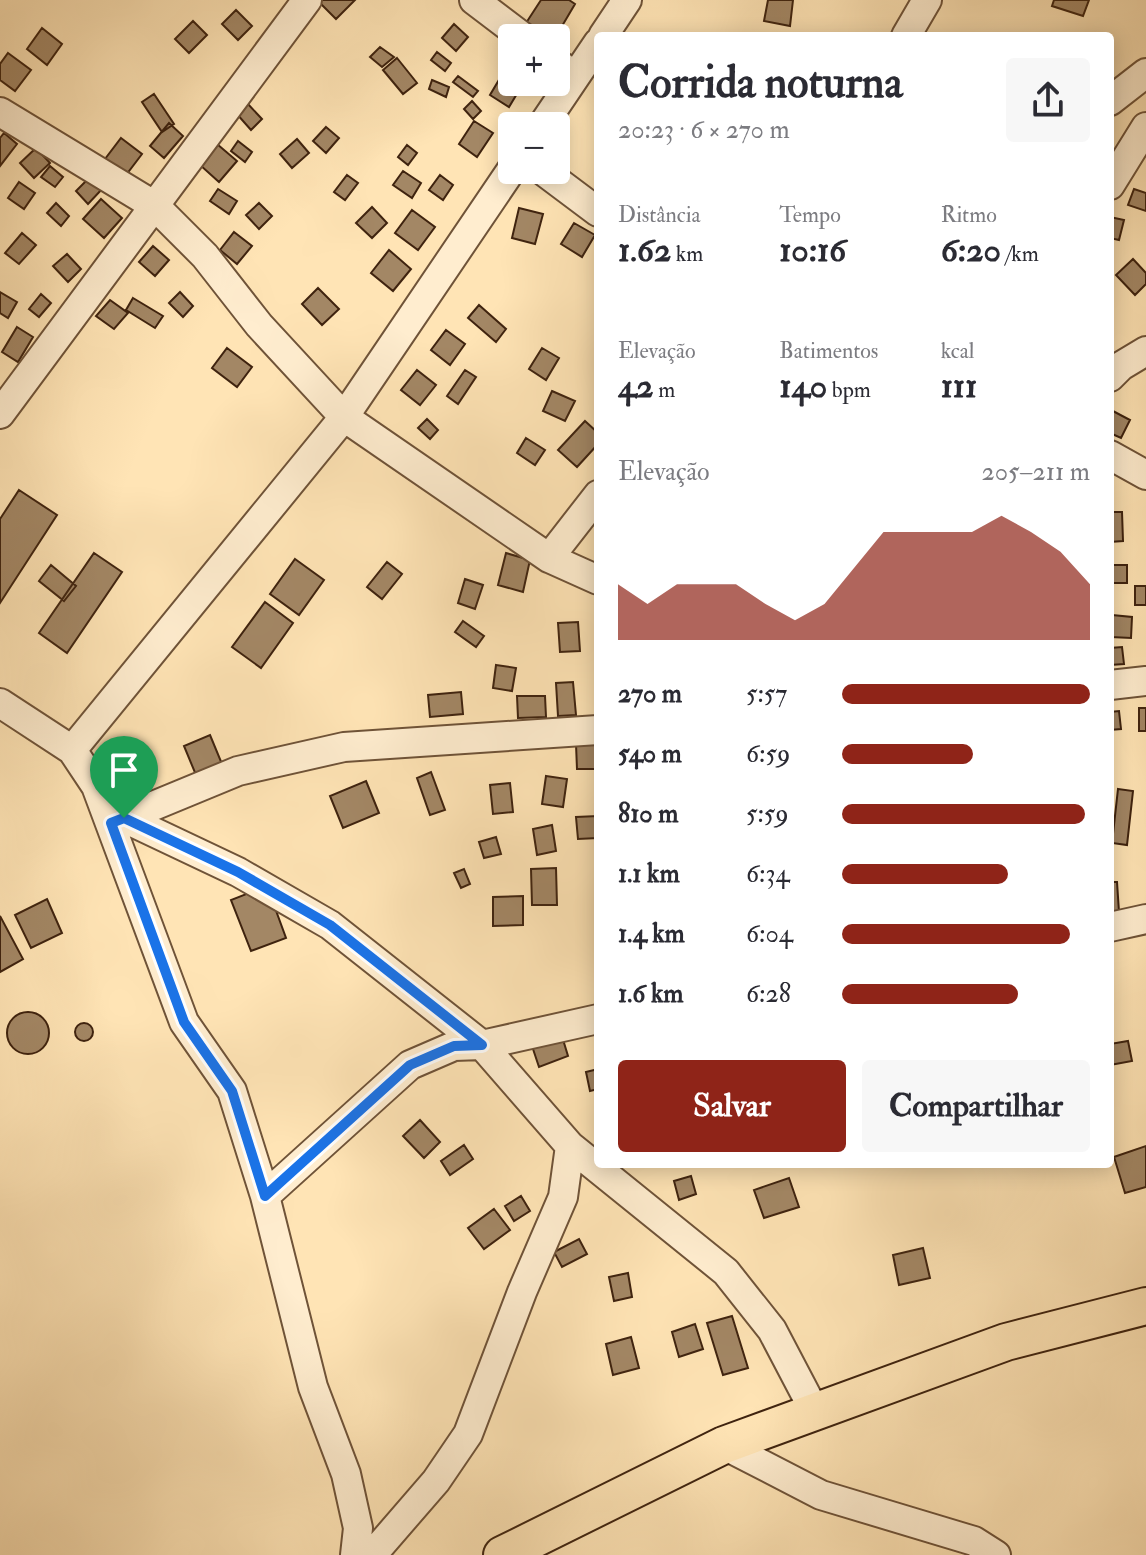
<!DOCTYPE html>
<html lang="pt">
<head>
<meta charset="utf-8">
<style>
	:root { --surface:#fff; --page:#f7f7f7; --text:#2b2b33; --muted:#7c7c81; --accent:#8f2418 }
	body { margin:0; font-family:"IM FELL Double Pica",serif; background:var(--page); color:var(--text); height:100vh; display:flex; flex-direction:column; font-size:30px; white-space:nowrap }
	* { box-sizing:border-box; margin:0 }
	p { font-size:26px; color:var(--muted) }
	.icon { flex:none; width:44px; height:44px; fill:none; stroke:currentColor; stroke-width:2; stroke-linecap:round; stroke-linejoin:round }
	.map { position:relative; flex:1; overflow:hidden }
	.side { position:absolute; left:594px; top:32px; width:520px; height:1136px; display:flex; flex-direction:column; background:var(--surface); border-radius:8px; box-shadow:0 4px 20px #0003 }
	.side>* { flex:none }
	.tools { position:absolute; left:498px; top:24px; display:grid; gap:16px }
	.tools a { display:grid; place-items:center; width:72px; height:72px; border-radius:8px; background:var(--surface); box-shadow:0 4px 20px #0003; font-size:40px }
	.pin { position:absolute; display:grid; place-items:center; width:68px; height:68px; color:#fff; margin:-82px -34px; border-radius:50% 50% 50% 0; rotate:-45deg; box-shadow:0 0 8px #0007 }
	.pin .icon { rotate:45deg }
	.round { display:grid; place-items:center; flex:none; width:84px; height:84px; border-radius:8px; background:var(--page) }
	.overview { display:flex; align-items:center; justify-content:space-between; height:136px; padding:0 24px }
	h1 { font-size:44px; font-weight:700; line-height:60px }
	.metrics { display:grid; grid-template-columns:repeat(3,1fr); gap:12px; height:136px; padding:8px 24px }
	.metrics div { display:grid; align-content:center }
	.metrics b { font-size:34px; font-weight:700 }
	.metrics small { font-size:22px; font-weight:400 }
	.metrics p { font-size:22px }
	.chart { height:224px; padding:16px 24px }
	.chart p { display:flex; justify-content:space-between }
	.chart svg { width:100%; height:144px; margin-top:8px; fill:var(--accent); opacity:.7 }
	.cta { display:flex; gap:16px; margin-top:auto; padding:16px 24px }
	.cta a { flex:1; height:92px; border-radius:8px; background:var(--accent); color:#fff; font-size:32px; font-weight:700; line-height:92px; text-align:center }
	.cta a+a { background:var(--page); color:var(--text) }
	ul { padding:0 24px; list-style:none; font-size:26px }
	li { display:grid; grid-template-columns:128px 96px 1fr; align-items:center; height:60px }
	li i { height:20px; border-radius:10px; background:var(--accent) }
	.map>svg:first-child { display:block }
</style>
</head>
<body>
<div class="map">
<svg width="1146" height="1555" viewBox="0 0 1146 1555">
	<rect width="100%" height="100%" fill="#ffe4b5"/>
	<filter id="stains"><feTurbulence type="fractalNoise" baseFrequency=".0025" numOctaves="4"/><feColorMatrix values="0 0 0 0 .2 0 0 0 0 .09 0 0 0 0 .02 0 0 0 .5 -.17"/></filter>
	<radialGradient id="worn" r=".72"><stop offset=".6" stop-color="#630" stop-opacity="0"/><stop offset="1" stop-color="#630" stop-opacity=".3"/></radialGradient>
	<!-- building -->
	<path fill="#a38765" stroke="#3f230f" stroke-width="2" d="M321,0H355L336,19L319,2Z
		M541,0H569L575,4L555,38L526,23Z
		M768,0H793L790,26L764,21Z
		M1054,0H1089L1083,16L1052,6Z
		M236,10L252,26L238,40L222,24Z
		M193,21L207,35L189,53L175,39Z
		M454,24L468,37L456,51L442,38Z
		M42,28L62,44L47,65L27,49Z
		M380,47L394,57L382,67L370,57Z
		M437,52L451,63L445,71L431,60Z
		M8,53L31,70L15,91L0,80V64Z
		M397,58L417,83L403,94L383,70Z
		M509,63L512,65V82H524L509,107L490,95Z
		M458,76L478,91L473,97L453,82Z
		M432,80L449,87L446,97L429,89Z
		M154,94L174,124L162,132L142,102Z
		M472,101L481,111L473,119L464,109Z
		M247,103L262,119L251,130L236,113Z
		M474,121L493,133L477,157L459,144Z
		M169,123L183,136L164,158L150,146Z
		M326,127L339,138L326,153L313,141Z
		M4,133L17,144L0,166V138Z
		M121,138L142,154L126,175L105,159Z
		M297,139L309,153L292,168L280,154Z
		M238,141L252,152L245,162L231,151Z
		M217,144L237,161L219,182L200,165Z
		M407,145L417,153L408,165L398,157Z
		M36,148L50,163L34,178L20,163Z
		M50,166L63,177L55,187L41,177Z
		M403,171L421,183L412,198L393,185Z
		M347,175L358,183L345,200L334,192Z
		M440,175L453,185L443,200L429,190Z
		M91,176L103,188L88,204L76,191Z
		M19,182L35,193L24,209L8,198Z
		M218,189L237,201L229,214L210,201Z
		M1134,189L1146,193V211L1128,205Z
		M101,199L122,218L104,238L83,219Z
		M56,203L69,216L61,226L47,213Z
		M259,203L272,216L259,229L246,215Z
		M372,207L387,223L372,238L356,223Z
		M519,208L543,214L535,244L512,238Z
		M412,210L435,227L418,250L395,233Z
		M1110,217L1124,220L1119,240L1110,238Z
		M574,223L595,235L582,257L561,244Z
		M234,232L252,246L237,264L220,250Z
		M22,233L36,245L19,264L5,253Z
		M153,246L169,260L155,276L139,262Z
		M389,250L411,269L393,291L371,273Z
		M67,254L81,269L68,282L53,266Z
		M1133,259L1146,273V284L1135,295L1116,275Z
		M318,288L339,309L322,325L302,304Z
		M0,292L17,302L8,318L0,313Z
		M180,292L193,306L183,317L169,303Z
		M41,294L51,303L39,317L29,309Z
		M133,298L163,316L155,328L126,310Z
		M110,300L128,313L114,329L96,316Z
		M479,305L506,329L496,342L468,318Z
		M17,327L33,337L18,362L2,352Z
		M446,330L465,344L450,365L431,350Z
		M227,348L252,367L237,387L212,368Z
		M542,348L559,358L546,380L529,369Z
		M417,370L436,385L420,405L401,390Z
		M465,370L476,377L458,404L447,396Z
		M552,391L575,401L565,421L543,411Z
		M1111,410L1130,420L1121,438L1110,433Z
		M427,419L438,430L430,439L418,428Z
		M585,421L598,433V444L577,467L558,450Z
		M526,438L545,450L535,465L517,453Z
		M19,490L57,515L0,603V519Z
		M1110,512H1122L1123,541L1110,542Z
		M94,553L122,572L67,653L39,633Z
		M506,553L530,560L523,592L498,585Z
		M295,559L324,580L299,615L270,594Z
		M387,562L402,574L382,599L367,587Z
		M51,565L76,586L64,601L39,581Z
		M1110,565H1127V583H1110Z
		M465,579L483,585L475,609L458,603Z
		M1135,586H1146V605H1135Z
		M265,602L293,623L261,668L232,647Z
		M1112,615L1132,617L1131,638L1111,637Z
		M463,621L484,636L476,647L455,632Z
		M578,622L580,651L560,652L558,623Z
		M1122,647L1124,664L1110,665V648Z
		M496,665L516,668L512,691L493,688Z
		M573,682L576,715L558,716L556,683Z
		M461,692L463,714L430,717L428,695Z
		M517,696H545L546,717L518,718Z
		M1139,708H1146V731H1139Z
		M1119,711L1121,729L1110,730V712Z
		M210,735L222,764L196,775L184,746Z
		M576,744H598V769H577Z
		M431,772L445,810L430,815L417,778Z
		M546,776L567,779L563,807L542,804Z
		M366,781L379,813L343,828L330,796Z
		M510,783L513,812L493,814L490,785Z
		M1118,789L1133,791L1127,845L1112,843Z
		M598,816V838L578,839L576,817Z
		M552,825L556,851L537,855L533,829Z
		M496,837L501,854L484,858L479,842Z
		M556,868L557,905H532L531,869Z
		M464,869L470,884L461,888L454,873Z
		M1110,882H1117L1119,912H1110Z
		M267,886L286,938L251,951L231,900Z
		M523,896V925L493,926V897Z
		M47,899L62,933L31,948L15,915Z
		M0,916L23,959L0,972Z
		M7 1033a21 21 0 1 1 42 0a21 21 0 1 1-42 0Z
		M75 1032a9 9 0 1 1 18 0a9 9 0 1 1-18 0Z
		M561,1033L568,1056L539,1067L531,1043Z
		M1128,1041L1132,1061L1110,1065V1044Z
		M598,1069V1089L590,1091L586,1072Z
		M420,1120L440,1142L424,1158L403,1136Z
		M464,1145L473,1159L450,1175L441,1161Z
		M1146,1146V1187L1125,1193L1114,1157Z
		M691,1176L696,1194L679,1200L674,1181Z
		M789,1178L799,1207L764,1218L754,1190Z
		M521,1196L530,1211L514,1221L505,1206Z
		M494,1209L510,1230L484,1249L468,1228Z
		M579,1239L587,1254L562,1267L554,1252Z
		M923,1248L930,1278L899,1285L893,1255Z
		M628,1273L632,1297L614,1301L609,1277Z
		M732,1316L748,1368L723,1375L707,1323Z
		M695,1324L703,1349L679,1357L672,1332Z
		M631,1337L639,1368L613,1375L606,1344Z"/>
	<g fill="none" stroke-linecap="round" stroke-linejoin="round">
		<defs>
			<path id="minor" d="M474,0L524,38
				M603,36L627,0
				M906,36L927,0
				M556,62L575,77
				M1110,101L1146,73
				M0,112L155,206L205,256L259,325L344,417L549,558L598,580
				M542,126L598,43
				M542,170L598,212
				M1110,185L1146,127
				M1110,377L1121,366L1146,351
				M0,414L307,0
				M1110,455L1146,475
				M549,558L598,495
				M1110,685L1146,681
				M0,703L72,750L96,786L184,1022L232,1091L265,1196L313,1387L346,1474L358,1528L355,1555
				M72,750L344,417L512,169
				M124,818L238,872L330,925L482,1045L570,1146L726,1272L772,1330L815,1412
				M112,823L238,771L344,747L598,730
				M1110,927L1146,919
				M265,1196L410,1065L454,1046L482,1045L598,1019
				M724,1445L821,1495L974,1541L996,1555
				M372,1555L436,1481L468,1434L522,1292L563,1197L570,1146"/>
			<path id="major" d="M502,1555L724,1445L1006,1342L1146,1306"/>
		</defs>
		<!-- minor casing -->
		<use href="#minor" stroke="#6f5338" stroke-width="32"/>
		<!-- major casing -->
		<use href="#major" stroke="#3f230f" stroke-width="40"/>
		<!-- minor -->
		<use href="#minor" stroke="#ffedcf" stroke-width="28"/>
		<!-- major -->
		<use href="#major" stroke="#ffe4b5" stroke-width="36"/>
	</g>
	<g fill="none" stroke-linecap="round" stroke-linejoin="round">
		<defs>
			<path id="route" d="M124,818L238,872L330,925L482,1045L454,1046L410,1065L265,1196L232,1091L184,1022L111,823Z"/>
		</defs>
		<!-- route casing -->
		<use href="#route" stroke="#fff" stroke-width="16"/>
		<!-- route -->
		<use href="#route" stroke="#1a73e8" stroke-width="10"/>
	</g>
	<rect width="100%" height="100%" filter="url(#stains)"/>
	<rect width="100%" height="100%" fill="url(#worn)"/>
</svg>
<div class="tools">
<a>+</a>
<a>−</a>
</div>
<div class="pin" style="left:124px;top:818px;background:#1e9e55"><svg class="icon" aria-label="arrive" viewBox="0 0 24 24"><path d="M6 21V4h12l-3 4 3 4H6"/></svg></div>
<section class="side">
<div class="overview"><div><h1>Corrida noturna</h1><p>20:23 · 6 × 270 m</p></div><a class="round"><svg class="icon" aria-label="share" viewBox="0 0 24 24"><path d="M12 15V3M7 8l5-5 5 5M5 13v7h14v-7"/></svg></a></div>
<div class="metrics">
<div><p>Distância</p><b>1.62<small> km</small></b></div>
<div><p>Tempo</p><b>10:16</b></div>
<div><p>Ritmo</p><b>6:20<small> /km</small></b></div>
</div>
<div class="metrics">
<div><p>Elevação</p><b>42<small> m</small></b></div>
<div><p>Batimentos</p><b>140<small> bpm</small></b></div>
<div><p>kcal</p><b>111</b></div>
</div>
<div class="chart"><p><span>Elevação</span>205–211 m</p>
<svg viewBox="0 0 160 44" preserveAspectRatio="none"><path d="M0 44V27L10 33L20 27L30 27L40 27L50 33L60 38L70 33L80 22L90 11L100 11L110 11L120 11L130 6L140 11L150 17L160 27V44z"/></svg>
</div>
<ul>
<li><b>270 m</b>5:57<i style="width:100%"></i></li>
<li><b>540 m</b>6:59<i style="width:53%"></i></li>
<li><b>810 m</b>5:59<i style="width:98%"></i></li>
<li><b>1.1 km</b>6:34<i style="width:67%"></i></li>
<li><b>1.4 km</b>6:04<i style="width:92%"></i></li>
<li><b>1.6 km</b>6:28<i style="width:71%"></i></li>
</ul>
<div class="cta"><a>Salvar</a><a>Compartilhar</a></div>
</section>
</div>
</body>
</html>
